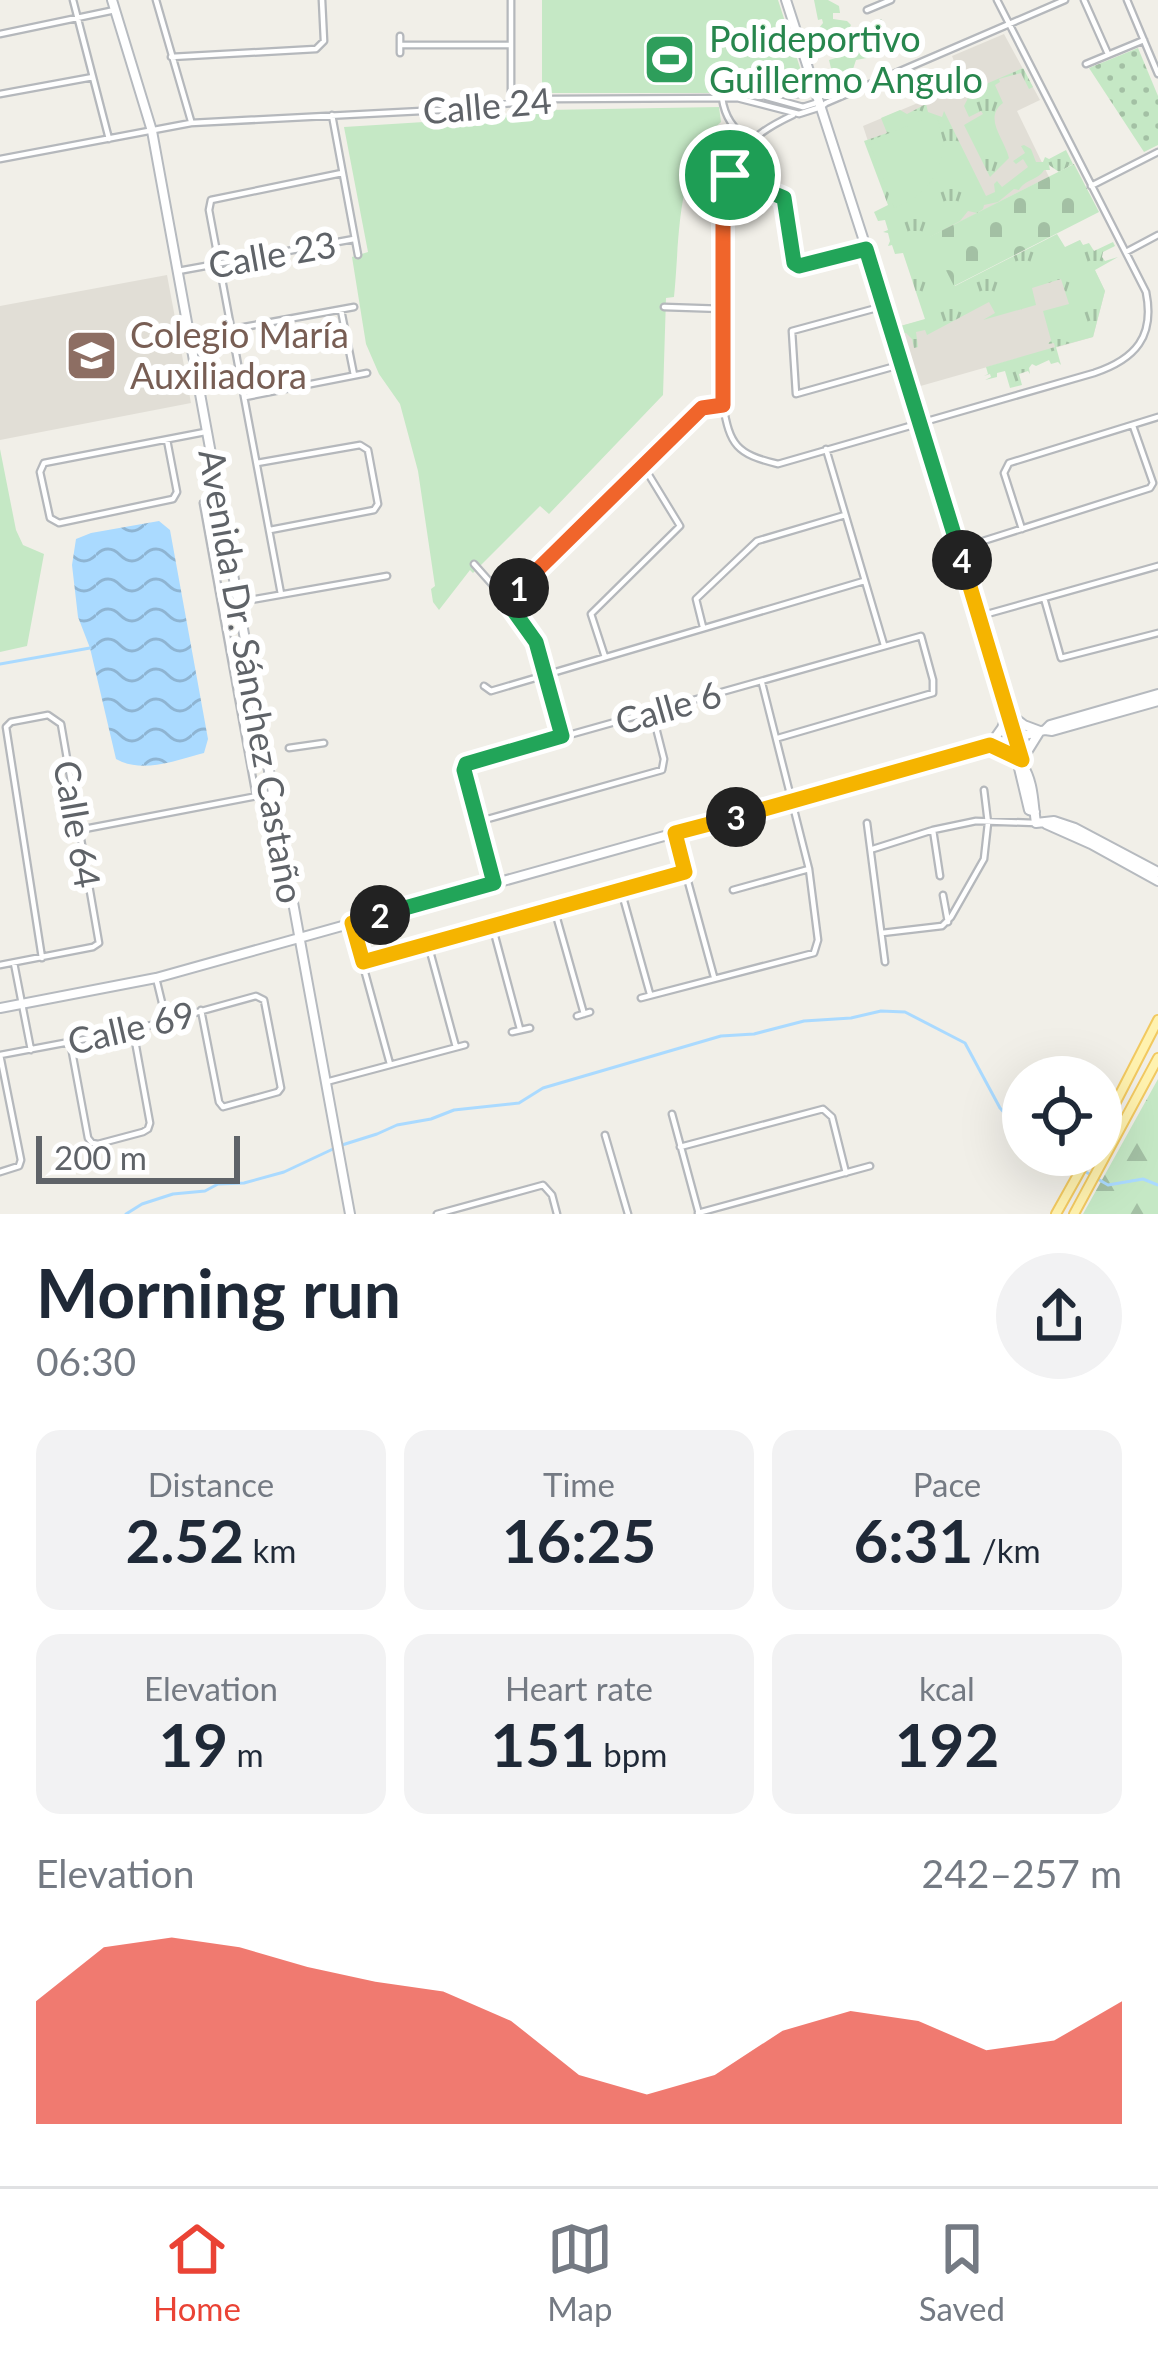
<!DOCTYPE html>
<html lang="en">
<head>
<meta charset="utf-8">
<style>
	:root { --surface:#fff; --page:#f2f2f3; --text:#1f2937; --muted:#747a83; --line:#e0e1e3; --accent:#ea4335 }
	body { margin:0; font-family:Lato,sans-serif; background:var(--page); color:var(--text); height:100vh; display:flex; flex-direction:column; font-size:45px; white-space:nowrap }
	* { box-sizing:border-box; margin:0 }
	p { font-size:39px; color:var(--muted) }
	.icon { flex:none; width:66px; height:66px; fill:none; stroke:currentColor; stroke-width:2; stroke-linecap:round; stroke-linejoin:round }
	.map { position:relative; height:1214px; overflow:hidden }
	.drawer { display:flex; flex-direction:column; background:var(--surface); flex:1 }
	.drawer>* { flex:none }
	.controls { position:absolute; left:1002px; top:1056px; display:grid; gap:24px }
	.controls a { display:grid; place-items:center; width:120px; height:120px; border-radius:50%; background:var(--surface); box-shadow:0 12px 48px #0002; font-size:60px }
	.scale { position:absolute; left:36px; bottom:30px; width:204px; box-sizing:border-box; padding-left:12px; border:6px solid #5f6368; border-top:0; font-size:33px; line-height:42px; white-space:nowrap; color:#5f6368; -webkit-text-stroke:9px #fff; paint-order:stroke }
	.pin { position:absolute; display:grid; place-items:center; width:102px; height:102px; color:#fff; margin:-51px; border:6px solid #fff; border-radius:50%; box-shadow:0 3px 12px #0007 }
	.km { position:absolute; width:60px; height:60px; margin:-30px; border-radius:50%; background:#222; color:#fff; font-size:33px; line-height:60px; text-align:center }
	.round { display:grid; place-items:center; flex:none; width:126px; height:126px; border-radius:63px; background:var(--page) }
	.headline { display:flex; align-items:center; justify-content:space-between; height:204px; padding:0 36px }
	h1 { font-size:66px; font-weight:700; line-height:90px }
	.stats { display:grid; grid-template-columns:repeat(3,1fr); gap:18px; height:204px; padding:12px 36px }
	.stats div { display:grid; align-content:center; border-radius:24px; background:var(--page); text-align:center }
	.stats b { font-size:60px; font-weight:700 }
	.stats small { font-size:33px; font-weight:400 }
	.stats p { font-size:33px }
	.chart { height:336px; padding:24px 36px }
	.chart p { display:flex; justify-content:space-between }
	.chart svg { width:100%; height:216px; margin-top:12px; fill:var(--accent); opacity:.7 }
	.dock { display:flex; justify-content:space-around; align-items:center; height:168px; border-top:3px solid var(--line); background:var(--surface); font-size:33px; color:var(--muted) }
	.dock a { display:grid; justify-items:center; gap:6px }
	.dock .on { color:var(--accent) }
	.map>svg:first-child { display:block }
</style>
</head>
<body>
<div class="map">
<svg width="1158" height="1214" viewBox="0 0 1158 1214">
	<defs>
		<pattern id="grass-tufts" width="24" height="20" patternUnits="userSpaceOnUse" patternTransform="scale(3)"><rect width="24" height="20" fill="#c5e8c5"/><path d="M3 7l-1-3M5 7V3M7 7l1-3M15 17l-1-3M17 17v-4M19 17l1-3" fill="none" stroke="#a3c0a4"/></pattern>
		<pattern id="forest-firs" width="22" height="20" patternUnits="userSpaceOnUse" patternTransform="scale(3)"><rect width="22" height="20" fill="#c5e8c5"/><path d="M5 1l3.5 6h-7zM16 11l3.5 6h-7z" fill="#a3c0a4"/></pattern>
		<pattern id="cemetery-stones" width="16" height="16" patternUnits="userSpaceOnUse" patternTransform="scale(3)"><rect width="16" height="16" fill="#c5e8c5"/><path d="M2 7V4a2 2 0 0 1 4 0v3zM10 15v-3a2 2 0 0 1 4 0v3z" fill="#a3c0a4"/></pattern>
		<pattern id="park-dots" width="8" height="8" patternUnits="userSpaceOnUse" patternTransform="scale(3)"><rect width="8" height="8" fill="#c5e8c5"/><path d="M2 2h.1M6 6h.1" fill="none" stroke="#a3c0a4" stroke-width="1.8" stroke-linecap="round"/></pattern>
		<pattern id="water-waves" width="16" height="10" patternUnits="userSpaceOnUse" patternTransform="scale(3)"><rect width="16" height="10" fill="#aadaff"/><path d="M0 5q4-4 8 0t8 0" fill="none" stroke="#8eb4d2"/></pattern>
	</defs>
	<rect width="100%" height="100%" fill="#f1efe8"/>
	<!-- education -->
	<path fill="#e1ded6" d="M1004,34L1040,100L1017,111L1049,177L904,250L863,126L963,84L952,56Z
		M1080,240L1105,291L1093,337L917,387L897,327L927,319Z
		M167,275L191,403L0,440V306Z"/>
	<!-- grass -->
	<path fill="url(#grass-tufts)" d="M1023,68L1033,87L1029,89L1021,73L999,79L1000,82L995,85L1003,103C983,118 1004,138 1009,158L990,177L964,125L983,114L981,111L969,117L964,106L972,90Z
		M926,104L928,112L942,117L944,111L986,196L995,192L994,184L997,181L1002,187L1028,167L1023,159L1016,164L1013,161L1025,153L1021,146L1024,145L1031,149L1036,162H1043L1045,157L1049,159L1066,150L1073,164L1059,172L1049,165L1050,170H1044C1039,180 1025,179 1019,190L1014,189L998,202L984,205L983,209L977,213L968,211L960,221L930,237L955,286L1057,234L1065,247L1080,240L1083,245L1089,243L1094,251L1113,242L1115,246L1103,252L1102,257L1105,261L1118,257L1095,270L1105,291L1093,337L1056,347L1061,365L1058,362L1051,364L1049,360L1036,366L1032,364L1029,368L1030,374L1028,371L1019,374L1022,385L1010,388L1005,371L997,373V377L985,380L991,377L990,374L984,376L988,374L986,367L1055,347L1054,343L1048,344L1051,340L1043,311L1069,304L1061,279L1032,288L1036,305L983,320L995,313L989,302L927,335L925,330L916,332L918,347L914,348L912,339L906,333L900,334L897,327L925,319L903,253L895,254L892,245L888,246L890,241L888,233L883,232L888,230L885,220L878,221L874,212L888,205L864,141L887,133L881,118L900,110L907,114Z"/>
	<!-- forest -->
	<path fill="url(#forest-firs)" d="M814,0H828L839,6L840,13H833V19L847,21L851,25L845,37L856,46L864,47L872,34L871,24L881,19L886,25L880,32L884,41L877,46L879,50L872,57L856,60L853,69L844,74L849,86L839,89L836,76H833L829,60L839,57L837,51L833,50L840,41L834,40L819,28L823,23L822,19L818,20Z
		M1158,1079V1214H1083Z"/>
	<!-- cemetery -->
	<path fill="url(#cemetery-stones)" d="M1074,164L1099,212L954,286L929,237Z"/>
	<!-- park -->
	<path fill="url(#park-dots)" d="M1138,48L1158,96V145L1144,152L1089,68Z"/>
	<!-- garden -->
	<path fill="#c5e8c5" d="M542,0H778L805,83L799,91L779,93H542Z
		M719,107L721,122C675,162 680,240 674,297L666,298L663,395L549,514L540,506L473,573L470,570L439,610L433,602L431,589L435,586L418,471L400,404L379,374L366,344L352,257L368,252L344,127L472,119L546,110Z
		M936,115C953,156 935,194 894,208L869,141Z
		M0,449L16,530L23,545L44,554L27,646L0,652Z"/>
	<!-- water -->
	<path fill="url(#water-waves)" d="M159,521L170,530L208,739L204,753C177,760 142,774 116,759L90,648L78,617L72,565L76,539L91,533Z"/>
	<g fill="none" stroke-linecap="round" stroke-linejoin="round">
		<!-- stream -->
		<path stroke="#aadaff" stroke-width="3" d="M0,664L90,648
			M342,1145L377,1134L397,1125L431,1119L454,1110L519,1103L543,1088L721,1036L754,1034L804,1021L851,1018L881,1011L905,1012L965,1043L1000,1108L1023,1133
			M1057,1155L1108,1185L1143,1179L1158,1185
			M126,1214L142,1204L173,1194L205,1191L218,1184L244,1183L284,1172L333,1149"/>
		<defs>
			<path id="street" d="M73,0L109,139
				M156,0L191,121
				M511,0V102
				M1084,0L1108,54
				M1127,0L1158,74
				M867,10L891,0
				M0,34L115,10
				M400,36V53
				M400,45H510
				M171,57L316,49L324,41L322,0
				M1086,64L1144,40
				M0,94L93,77
				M743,96L798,94L811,83
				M767,97L803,107L819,102
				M722,98C725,118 733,127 748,141
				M332,115L358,255
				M793,115C744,138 734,155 723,207V405C730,445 736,454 778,464L1094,373C1136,359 1155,336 1146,292L997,0
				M0,159L191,123L441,110L554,99L737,98L799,114L821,107L826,103L1065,0
				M731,176L783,198L794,263L799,266L866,249
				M1091,186L1158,152
				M1126,252L1158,235
				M178,271L354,239
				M884,306L792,331L796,394L903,364
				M664,307L724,309
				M341,310L354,375
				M233,329L354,307
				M245,397L367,373
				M167,440L177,492L173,499L59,523L50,518L40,472L44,463L205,432
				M826,449L884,645
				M257,463L360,445L368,450L378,504L374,510L270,530
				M216,498L203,503L256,796
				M1022,529L1004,473L1009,463L1158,417
				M961,548L1150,488L1153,483L1133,426
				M474,564L506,600L535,642L562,736
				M281,594L209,210L211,200L342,173
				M1044,598L1061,658L1158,633
				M506,600L702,408L723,405
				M239,602L387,576
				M980,616L1158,566
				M703,627L696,599L757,541L845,515
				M605,657L591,614L680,526L644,467
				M484,686L491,691L864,581
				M289,748L324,743
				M477,822L662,770L664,759L652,712
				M867,823L885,962
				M79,830L273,793
				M933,830L940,876
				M675,834L714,977
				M873,849L933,830L976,821L1036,823
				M494,883L464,770L466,764L921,636L933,680V693L778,738
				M621,890L650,994
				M733,890L809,869
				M943,895L948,922
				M554,908L584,1014
				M352,925L390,1064
				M492,925L520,1029
				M882,933L942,926L951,917L984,859L988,823L984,790
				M428,944L456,1047
				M363,962L685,872
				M14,963L31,1050
				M0,965L93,947L99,943L61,724L48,715L11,722L6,727L42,958
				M156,978L166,1019
				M641,998L814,953L818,940L809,869L762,683
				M577,1016L590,1012
				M512,1032L530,1028
				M70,1041L88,1138L92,1143L98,1144L143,1132L148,1129L150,1123L133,1030
				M0,1055L133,1030L256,996L264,1000L281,1088L278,1092L223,1107L219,1102L201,1010
				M326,1082L465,1045
				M672,1114L699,1214
				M605,1135L628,1214
				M680,1147L823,1109L832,1117L846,1173
				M0,1172L19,1166L21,1160L0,1055
				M698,1213L870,1166
				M437,1214L543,1185L552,1195L557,1214"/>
			<path id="secondary" d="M112,0L152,131L350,1214
				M786,0L885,306L1022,764C1034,782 1033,803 1036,823L1054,821L1075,828L1158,872
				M1008,713L1024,725L1040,731L1022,760L990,745L1002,728Z
				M1046,729L1050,725L1158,694
				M1022,764L1019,768L1029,810L1035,812
				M1046,824L1091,844L1158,881
				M0,1008L156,978L1015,738L1045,730L1052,731L1158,701"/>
			<path id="primary" d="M1101,1131L1158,1020
				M1056,1214L1089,1155
				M1074,1214L1158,1058"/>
		</defs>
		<!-- street casing -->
		<use href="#street" stroke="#b5b8bc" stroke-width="9"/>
		<!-- secondary casing -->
		<use href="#secondary" stroke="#b6babf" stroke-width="12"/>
		<!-- primary casing -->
		<use href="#primary" stroke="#f2c960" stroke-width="12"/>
		<!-- street -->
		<use href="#street" stroke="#fff" stroke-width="4.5"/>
		<!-- secondary -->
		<use href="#secondary" stroke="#fff" stroke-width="8"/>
		<!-- primary -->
		<use href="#primary" stroke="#fff2af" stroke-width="8"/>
	</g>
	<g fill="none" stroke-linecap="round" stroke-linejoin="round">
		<defs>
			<path id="split-1" d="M519,588L702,408L723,405V207L730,175"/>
			<path id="split-2" d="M380,915L494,883L464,770L466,764L562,736L536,642L506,600L519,588"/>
			<path id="split-3" d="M380,915L352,923L363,962L685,872L675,833L736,817"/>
			<path id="split-4" d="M736,817L990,745L1022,760L962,560"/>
			<path id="split-5" d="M730,175L784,198L794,263L799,266L866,249L962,560"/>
		</defs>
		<!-- split-1 casing -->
		<use href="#split-1" stroke="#fff" stroke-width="24"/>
		<!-- split-2 casing -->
		<use href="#split-2" stroke="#fff" stroke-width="24"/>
		<!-- split-3 casing -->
		<use href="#split-3" stroke="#fff" stroke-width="24"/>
		<!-- split-4 casing -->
		<use href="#split-4" stroke="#fff" stroke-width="24"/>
		<!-- split-5 casing -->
		<use href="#split-5" stroke="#fff" stroke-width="24"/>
		<!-- split-1 -->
		<use href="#split-1" stroke="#f0652b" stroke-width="15"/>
		<!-- split-2 -->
		<use href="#split-2" stroke="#22a559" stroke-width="15"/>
		<!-- split-3 -->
		<use href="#split-3" stroke="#f5b400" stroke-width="15"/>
		<!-- split-4 -->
		<use href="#split-4" stroke="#f5b400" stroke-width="15"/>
		<!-- split-5 -->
		<use href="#split-5" stroke="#22a559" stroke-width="15"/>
	</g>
	<!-- icons -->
	<defs>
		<symbol id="stadium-square" viewBox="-11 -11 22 22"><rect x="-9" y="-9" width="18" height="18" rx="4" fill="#2e9e5b" stroke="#fff"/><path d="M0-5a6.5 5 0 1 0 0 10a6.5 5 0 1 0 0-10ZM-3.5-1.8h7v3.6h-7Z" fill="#fff"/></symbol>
		<symbol id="school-square" viewBox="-11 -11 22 22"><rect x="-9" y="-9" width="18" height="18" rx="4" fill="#8d6e63" stroke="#fff"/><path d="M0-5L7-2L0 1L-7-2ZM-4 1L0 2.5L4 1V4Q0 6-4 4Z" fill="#fff"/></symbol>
	</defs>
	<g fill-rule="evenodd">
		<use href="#stadium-square" x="640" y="30" width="59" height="59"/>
		<use href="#school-square" x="62" y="326" width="59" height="59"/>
	</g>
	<g text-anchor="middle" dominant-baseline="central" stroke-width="12" stroke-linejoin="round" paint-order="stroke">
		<!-- leisure labels -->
		<g font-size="36" fill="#27864d" stroke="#fff" text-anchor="start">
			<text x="709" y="38">Polideportivo<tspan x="709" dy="41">Guillermo Angulo</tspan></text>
		</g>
		<!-- street labels -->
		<g font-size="36" fill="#5f6368" stroke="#fff">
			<text transform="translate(487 105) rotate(-5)">Calle 24</text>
			<text transform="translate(272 254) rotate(-10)">Calle 23</text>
			<text transform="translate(252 676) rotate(80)">Avenida Dr. Sánchez Castaño</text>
			<text transform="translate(668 707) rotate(-16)">Calle 6</text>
			<text transform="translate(78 824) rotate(80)">Calle 64</text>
			<text transform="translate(131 1027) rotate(-13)">Calle 69</text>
		</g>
		<!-- education labels -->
		<g font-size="36" fill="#785e54" stroke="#fff" text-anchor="start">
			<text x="130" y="334">Colegio María<tspan x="130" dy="41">Auxiliadora</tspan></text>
		</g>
	</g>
</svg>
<div class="controls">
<a><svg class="icon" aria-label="locate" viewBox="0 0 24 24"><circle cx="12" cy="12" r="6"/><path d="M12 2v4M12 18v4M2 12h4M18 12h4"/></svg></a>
</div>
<div class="scale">200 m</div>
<div class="pin" style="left:730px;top:175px;background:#1e9e55"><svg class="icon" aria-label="arrive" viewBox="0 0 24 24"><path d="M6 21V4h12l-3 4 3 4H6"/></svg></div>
<b class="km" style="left:519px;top:588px">1</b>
<b class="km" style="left:380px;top:915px">2</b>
<b class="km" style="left:736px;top:817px">3</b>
<b class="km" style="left:962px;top:560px">4</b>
</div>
<section class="drawer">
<div class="headline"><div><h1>Morning run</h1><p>06:30</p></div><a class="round"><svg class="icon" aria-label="share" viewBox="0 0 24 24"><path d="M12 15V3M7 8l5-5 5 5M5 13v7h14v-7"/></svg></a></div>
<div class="stats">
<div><p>Distance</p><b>2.52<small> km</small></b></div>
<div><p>Time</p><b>16:25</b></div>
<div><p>Pace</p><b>6:31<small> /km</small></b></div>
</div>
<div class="stats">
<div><p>Elevation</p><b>19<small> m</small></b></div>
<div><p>Heart rate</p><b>151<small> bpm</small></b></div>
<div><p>kcal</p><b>192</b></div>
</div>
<div class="chart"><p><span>Elevation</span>242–257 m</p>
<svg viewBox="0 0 160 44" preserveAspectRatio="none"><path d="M0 44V19L10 8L20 6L30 8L40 12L50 15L60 17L70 23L80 34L90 38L100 34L110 25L120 21L130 23L140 29L150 27L160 19V44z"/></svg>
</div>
</section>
<nav class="dock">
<a class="on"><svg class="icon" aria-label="home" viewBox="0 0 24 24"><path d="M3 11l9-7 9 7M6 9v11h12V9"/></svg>Home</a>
<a><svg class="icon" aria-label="map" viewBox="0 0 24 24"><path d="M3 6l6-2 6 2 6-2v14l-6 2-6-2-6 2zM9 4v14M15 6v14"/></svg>Map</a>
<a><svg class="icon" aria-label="saved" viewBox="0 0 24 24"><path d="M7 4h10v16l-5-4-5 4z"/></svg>Saved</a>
</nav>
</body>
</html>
